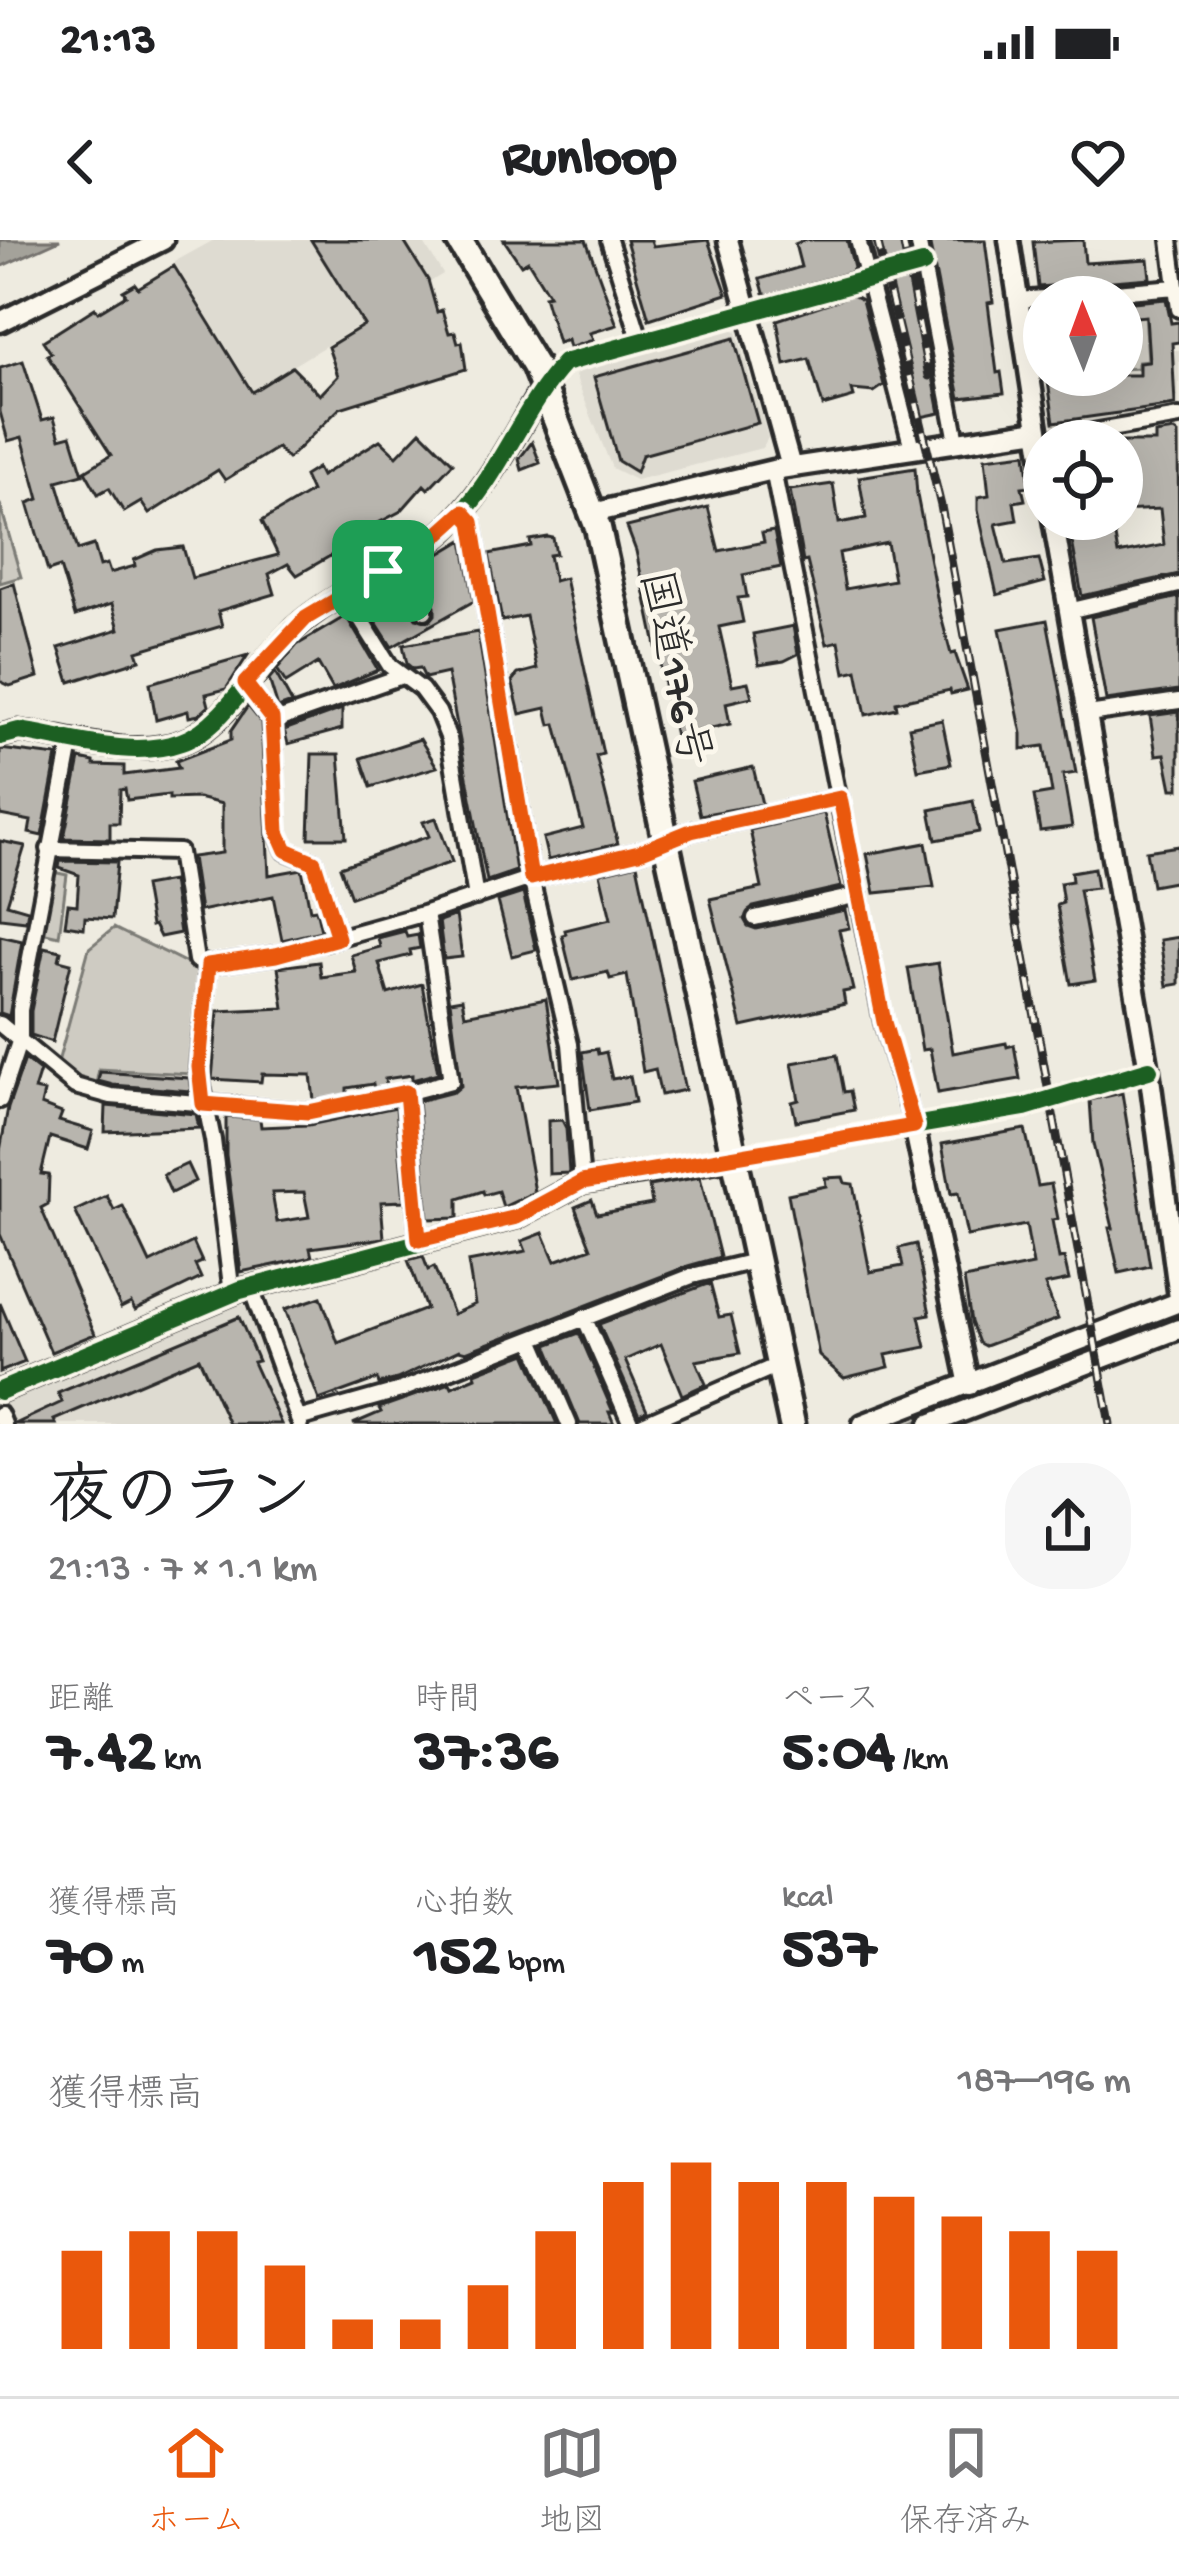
<!DOCTYPE html>
<html lang="ja">
<head>
<meta charset="utf-8">
<style>
	:root { --surface:#fff; --page:#f6f6f6; --text:#202124; --muted:#757577; --line:#e0e0e0; --accent:#ea580c }
	body { margin:0; font-family:"Gochi Hand","Klee One",sans-serif; background:var(--page); color:var(--text); height:100vh; display:flex; flex-direction:column; font-size:45px; white-space:nowrap }
	* { box-sizing:border-box; margin:0 }
	p { font-size:39px; color:var(--muted) }
	.icon { flex:none; width:66px; height:66px; fill:none; stroke:currentColor; stroke-width:2; stroke-linecap:round; stroke-linejoin:round }
	.map { position:relative; height:1184px; overflow:hidden }
	.panel { display:flex; flex-direction:column; background:var(--surface); flex:1 }
	.panel>* { flex:none }
	.needle { width:78px; rotate:359deg }
	.buttons { position:absolute; left:1023px; top:36px; display:grid; gap:24px }
	.buttons a { display:grid; place-items:center; width:120px; height:120px; border-radius:50%; background:var(--surface); box-shadow:0 12px 48px #0002; font-size:60px }
	.pin { position:absolute; display:grid; place-items:center; width:102px; height:102px; color:#fff; margin:-51px; border-radius:24px; box-shadow:0 6px 18px #0006 }
	.round { display:grid; place-items:center; flex:none; width:126px; height:126px; border-radius:48px; background:var(--page) }
	.overview { display:flex; align-items:center; justify-content:space-between; height:204px; padding:0 48px }
	h1 { font-size:66px; font-weight:700; line-height:90px }
	.figures { display:grid; grid-template-columns:repeat(3,1fr); gap:18px; height:204px; padding:12px 48px }
	.figures div { display:grid; align-content:center }
	.figures b { font-size:60px; font-weight:700 }
	.figures small { font-size:33px; font-weight:400 }
	.figures p { font-size:33px }
	.chart { height:336px; padding:24px 48px }
	.chart p { display:flex; justify-content:space-between }
	.chart svg { width:100%; height:216px; margin-top:12px; stroke:var(--accent); stroke-width:6 }
	.status { display:flex; justify-content:space-between; align-items:center; height:84px; padding:0 60px; background:var(--surface); direction:ltr }
	.status svg { height:33px; fill:currentColor }
	header { display:flex; justify-content:space-between; align-items:center; height:156px; padding:0 48px; background:var(--surface); font-size:54px; font-weight:700 }
	.tab-bar { display:flex; justify-content:space-around; align-items:center; height:168px; border-top:3px solid var(--line); background:var(--surface); font-size:33px; color:var(--muted) }
	.tab-bar a { display:grid; justify-items:center; gap:6px }
	.tab-bar .active { color:var(--accent) }
	.map>svg:first-child { display:block }
</style>
</head>
<body>
<div class="status"><b>21:13</b><svg viewBox="0 0 49 12"><path d="M0 12V9h3v3zM5 12V6h3v6zM10 12V3h3v9zM15 12V0h3v12zM26 1h20v11H26zM47 4h2v5h-2z"/></svg></div>
<header><svg class="icon" aria-label="back" viewBox="0 0 24 24"><path d="M15 5l-7 7 7 7"/></svg>Runloop<svg class="icon" aria-label="heart" viewBox="0 0 24 24"><path d="M12 20l-8-8c-3-5 5-10 8-4 3-6 11-1 8 4z"/></svg></header>
<div class="map">
<svg width="1179" height="1184" viewBox="0 0 1179 1184">
	<rect width="100%" height="100%" fill="#eeebe0"/>
	<filter id="ink" filterUnits="userSpaceOnUse"><feTurbulence type="fractalNoise" baseFrequency=".00833" numOctaves="2"/><feDisplacementMap in="SourceGraphic" scale="24" xChannelSelector="R" yChannelSelector="G"/><feConvolveMatrix kernelMatrix="1 2 1 2 8 2 1 2 1" color-interpolation-filters="sRGB"/></filter>
	<g filter="url(#ink)">
		<!-- built -->
		<path fill="#dedbd1" d="M214,0H422L443,34L253,150L174,22Z
			M1170,52L1174,110H1179V171L1054,191L1053,183L1075,180L1072,135H1122V57Z
			M728,87L737,92L768,198L762,208L636,240L612,228L575,136L581,128Z
			M241,1064L250,1068L295,1184H14L4,1160Z"/>
		<!-- green -->
		<path fill="#cecbc2" stroke="#7c7b76" stroke-width="3" d="M1145,70L1148,121L1138,122V128L1122,129V79L1132,78V71Z
			M0,264L21,337L0,343Z
			M53,632L67,635L59,696L41,692Z
			M114,688C132,698 192,723 202,733L192,834L99,829L95,849L57,826L89,708Z
			M1112,1100L1119,1102L910,1184H897Z"/>
		<!-- water -->
		<path fill="#a4a29a" stroke="#74726e" stroke-width="3" d="M0,0H60L0,27Z"/>
		<!-- building -->
		<path fill="#b8b5ae" stroke="#2b2b2b" stroke-width="3" fill-rule="evenodd" d="M311,0H403L428,40L437,72L442,70L449,93L455,92L458,103L462,102L466,129L340,168L288,219L277,208L225,240L218,230L149,274L141,262L124,272L109,248L98,254L85,231L111,215L47,115L51,113L43,101L95,68L98,72L126,55L123,51L135,44L138,48L174,26L252,152L292,127L320,155L338,136L328,107L364,85Z
			M504,0H586L617,85L590,93L593,100L569,108L567,100L558,103L544,56L549,55L528,21L521,25Z
			M626,0H651L653,6L708,0L727,54L649,79Z
			M805,0H847L854,28L850,32L768,55L764,53L760,39L801,27L795,4Z
			M870,0H907L910,16L876,25Z
			M929,0H985L993,62L988,63L997,133L1001,132L1004,153L960,158Z
			M1083,0L1085,23L1148,19L1150,38L1038,47L1033,2Z
			M914,38L940,173L916,178L882,47Z
			M852,55L862,60L884,145L874,152L852,150L854,157L823,166L809,119L785,125L777,80Z
			M1166,59L1171,83L1179,82V102L1172,103L1175,165L1054,182L1047,135H1139V123L1149,122L1146,76L1122,78V63Z
			M734,98L758,183L642,215L636,232L618,221L594,137Z
			M23,121L42,180L54,177L60,198L71,195L83,234L57,241L78,310L94,305L100,326L107,324L110,333L135,326L134,320L157,310L183,307L192,338L278,315L262,281L311,252L304,236L317,228L321,236L380,200L397,216L421,191L453,223L428,249L424,245L401,271L355,295L358,300L297,335L288,324L269,334L275,354L218,371L222,386L137,411L140,420L70,442L59,408L119,389L112,364L75,376L60,327L48,331L28,263L39,259L22,197L8,201L0,172V128Z
			M1174,191L1178,194L1179,334L1082,356L1068,279H1112L1118,314L1164,305L1160,269L1122,271V202H1155V194Z
			M532,202L540,223L522,230L519,219Z
			M1026,213L1030,246L1022,247L1025,260L1014,262L1017,280L996,284L1006,324L1039,319L1045,342L997,355L978,270V257L989,255L985,218Z
			M915,228L917,255L940,373L951,414L955,413L968,450L951,454L950,450L896,462L897,468L866,475L857,430L845,433L839,401L827,404L807,321L803,322L790,250L833,244L839,283L866,278L859,237ZM887,303L894,340L845,349L839,313Z
			M708,267L719,311L764,302L762,293L774,291L781,327L743,335L747,357L738,358L743,382L719,387L732,445L748,442L752,457L726,463L730,484L675,496L636,311L627,287Z
			M548,297L553,298L556,314L549,315L554,341L565,338L603,514L596,516L618,604L548,620L543,598L583,588L556,484L550,485L546,468L520,474L512,441L518,434L537,429L526,376L502,381L489,314L531,306L530,300Z
			M463,300L474,361L392,407L362,360L394,341L416,378L430,381L435,375V366L413,330Z
			M14,343L38,437L10,446L0,441V348Z
			M1179,357V450L1106,460L1091,377Z
			M346,376L378,430L333,449L318,423L286,443L277,429L297,405Z
			M1047,380L1076,533L1063,535L1072,587L1040,591L1034,556L1052,553L1044,506L1022,509V494L1000,389Z
			M793,386L798,414L784,421L759,425L753,394Z
			M478,392L516,631L487,641L447,433L425,438L420,428L413,429L407,424L403,405Z
			M248,415L226,449L206,454L209,466L199,475L189,477L188,471L156,480L150,443Z
			M275,432L292,463L278,468L269,439Z
			M248,466L261,482L269,635L302,629L310,670L316,669L321,691L282,700L273,656L200,671L192,617L222,613V564L198,558L169,559V555L127,560L125,549L120,550L119,583H110V599L64,598L80,519L94,522V525L124,526V535L179,528L176,521L231,500V491Z
			M342,469V489L288,504L284,490Z
			M1179,472V549H1172L1165,514L1156,515L1150,476Z
			M942,480L951,524L918,530L909,487Z
			M420,499L437,527L371,547L361,518Z
			M0,509L57,516L42,596L29,593L31,581L0,575Z
			M312,514H339L346,598H309Z
			M753,527L762,564L700,575L692,541Z
			M973,561L979,592L936,600L930,570Z
			M824,573L841,647L753,667L744,679L748,686L756,689L845,670L849,688L839,690L853,750L843,752L845,764L742,787L710,659L762,648L750,590Z
			M436,578L452,622L351,657L340,627L429,596L423,582Z
			M0,601L25,606L7,664L28,670L26,681L0,678Z
			M926,603L934,647L875,653L867,614Z
			M1179,606V641L1152,646L1146,611Z
			M60,621L117,622L112,679L85,677L84,688L65,685L68,664L77,665L79,635L59,628Z
			M637,624L685,850L661,855L655,829L643,832L627,735L610,739L608,732L573,740L562,695L566,694L565,690L611,679L600,633Z
			M1094,628L1097,648L1079,650L1095,740L1071,744L1057,665L1063,663L1060,643L1072,641L1071,632Z
			M172,641L180,693L160,697L154,685L151,686L144,646Z
			M523,653L536,710L512,716L498,661Z
			M456,675L462,717L444,719L439,681Z
			M405,691L407,697L418,695L420,708L410,710L411,715L379,723L388,754L422,744L438,833L412,840V835L385,839L386,847L374,850L373,844L347,848V855L314,860L311,835L262,834L261,842L212,839L218,771L284,768L278,727L319,722L321,737L356,732L351,715L380,707L378,698Z
			M0,696L22,701L9,776L0,773Z
			M1179,697V744L1167,746L1160,700Z
			M44,707L61,711L59,720L71,723L52,802L31,795V771Z
			M938,723L953,813L1006,803L1007,807L1014,805L1020,839L938,853L930,809L922,810L908,728Z
			M462,759L465,775L546,759L559,843L516,847L535,952L503,967L498,951L484,955L483,951L458,959V978L428,979L418,861L454,852L461,846L450,761Z
			M597,809L598,814L606,812L612,839L630,836L635,862L590,870L582,812Z
			M837,815L844,852L850,851L854,870L796,881L792,862L799,860L792,823Z
			M25,819L40,831L34,850L44,852L41,865L62,873L59,881L93,891L88,909L50,897L41,934L49,935L48,964L41,968L95,1094L51,1112L0,994V911L8,868Z
			M100,832L189,838L191,851L113,845L98,841Z
			M1122,853L1150,1026L1119,1033L1109,988H1113L1093,904L1090,860Z
			M106,866L196,874L199,888L105,892Z
			M396,867L404,961L381,962L384,998L310,1008L312,1017L241,1032L226,915V877L260,879L261,887L309,885ZM304,952L309,977L277,982L272,953Z
			M562,880L566,888L569,933L549,934L548,881Z
			M1025,889L1038,946L1051,944L1058,979L1052,980L1059,1019L1064,1018L1069,1040L1045,1045L1058,1079L985,1106L979,1103L971,1082L964,1039L1033,1025L1026,985L967,996L958,953L951,954L942,904Z
			M187,924L195,941L171,953L163,935Z
			M700,937L720,1017L688,1026L466,1112L459,1110L397,1139L379,1144L377,1139L319,1160L285,1069L321,1057L338,1103L426,1069L408,1020L423,1016L428,1030L434,1027L453,1074L475,1064L468,1022L526,1011L522,1001L543,993L555,1021L591,1008L575,967L592,960L597,974L652,964L649,946Z
			M843,937L845,943L853,944L870,1032L903,1026L899,1008L916,1004L930,1074L919,1076L926,1107L886,1115L889,1127L844,1138L819,1116L788,954L826,946L825,938Z
			M107,956L114,970L123,966L150,1023L193,1002L202,1022L195,1025L201,1038L135,1070L131,1063L121,1068L75,971Z
			M710,1043L719,1077L731,1075L740,1113L696,1121L706,1144L682,1155L661,1104L625,1120L647,1170L639,1174L599,1084Z
			M0,1063L25,1122L0,1132Z
			M239,1077L258,1121L253,1122L281,1184H229L199,1118L54,1180L56,1184H15L62,1162L58,1153Z
			M579,1093L613,1172H609L614,1184H580L547,1105Z
			M526,1113L557,1184H353L381,1172L379,1168L450,1143L452,1147L476,1137L475,1133Z"/>
		<g fill="none" stroke-linecap="round" stroke-linejoin="round">
			<defs>
				<path id="minor" d="M609,0L641,102
					M858,0L912,208
					M918,0L957,201
					M1170,0L1179,69
					M1054,57L1176,47
					M1018,60L1044,58
					M544,145L564,123L923,24
					M1040,201L1179,177
					M773,230L883,782L914,886
					M463,272L472,282L531,638L570,804L582,942
					M396,323L425,371
					M345,354L390,426L421,449L438,472L449,499L476,657
					M1068,371L1179,345
					M245,443L272,478L277,592L286,611L314,622L338,698
					M1088,474L1179,461
					M272,482L402,436
					M49,609L179,612L196,720L208,725L276,715L426,673L531,638L639,612L691,591L840,558
					M755,678L859,655
					M208,725L198,827L213,900L232,1054
					M0,784L75,846L111,856L308,872L368,863L451,841L426,673
					M406,852L419,1001
					M0,860L20,799V770L72,499
					M732,918L1025,867L1149,830
					M251,1048L300,1184
					M584,1077L631,1184
					M532,1099L569,1184
					M0,1174L4,1184
					M298,1179L401,1150L692,1036L755,1021
					M643,1184L778,1125"/>
				<path id="tertiary" d="M728,0L791,227
					M1009,0L1044,228
					M0,82L163,0
					M593,273L773,230L1038,190
					M1053,279L1149,830L1179,1058
					M0,496L19,491C70,498 131,519 181,502C226,487 259,421 295,388C336,351 390,333 433,300C483,262 512,197 544,145
					M914,886L969,1145
					M0,1151L240,1050L517,977L582,942L731,919
					M863,1184L1179,1062
					M930,1184L1179,1089"/>
				<path id="trunk" d="M459,0L535,126L598,288L792,1184"/>
			</defs>
			<!-- minor casing -->
			<use href="#minor" stroke="#2b2b2b" stroke-width="22"/>
			<!-- tertiary casing -->
			<use href="#tertiary" stroke="#2b2b2b" stroke-width="27"/>
			<!-- trunk casing -->
			<use href="#trunk" stroke="#2b2b2b" stroke-width="33"/>
			<!-- minor -->
			<use href="#minor" stroke="#fbf7ec" stroke-width="14"/>
			<!-- tertiary -->
			<use href="#tertiary" stroke="#fbf7ec" stroke-width="18"/>
			<!-- trunk -->
			<use href="#trunk" stroke="#fbf7ec" stroke-width="24"/>
			<defs>
				<path id="rail" d="M877,0L941,266L1110,1184
					M903,0L929,136"/>
			</defs>
			<!-- rail casing -->
			<use href="#rail" stroke="#2b2b2b" stroke-width="9"/>
			<!-- rail -->
			<use href="#rail" stroke="#fbf7ec" stroke-width="4.5" stroke-dasharray="14" stroke-linecap="butt"/>
			<defs>
				<path id="cycleway" d="M0,496L19,491C70,498 131,520 181,502C224,487 256,426 289,393C335,348 401,331 448,287C498,242 519,172 564,123L923,24
					M0,1151L240,1050L517,977L582,942L1025,867L1149,830"/>
			</defs>
			<!-- cycleway casing -->
			<use href="#cycleway" stroke="#fbf7ec" stroke-width="26"/>
			<!-- cycleway -->
			<use href="#cycleway" stroke="#1b5e20" stroke-width="18"/>
		</g>
	</g>
	<g fill="none" stroke-linecap="round" stroke-linejoin="round" filter="url(#ink)">
		<defs>
			<path id="route" d="M463,272L472,282L531,638L639,612L691,591L840,558L884,782L914,886L582,942L517,977L419,1000L406,852L308,872L203,864L199,827L208,725L276,715L338,698L314,622L286,610L278,592L272,478L245,443L306,378L423,308Z"/>
		</defs>
		<!-- route casing -->
		<use href="#route" stroke="#fff" stroke-width="24"/>
		<!-- route -->
		<use href="#route" stroke="#ea580c" stroke-width="15"/>
	</g>
	<g text-anchor="middle" dominant-baseline="central" stroke-width="10" stroke-linejoin="round" paint-order="stroke">
		<!-- street labels -->
		<g font-size="45" fill="#2b2b2b" stroke="#fbf7ec">
			<text transform="translate(671 429) rotate(78)">国道176号</text>
		</g>
	</g>
</svg>
<div class="buttons">
<a><svg class="needle" viewBox="-14 -14 28 28"><path d="M0-13l5 13h-10z" fill="#e53935"/><path d="M0 13l5-13h-10z" fill="#757577"/></svg></a>
<a><svg class="icon" aria-label="locate" viewBox="0 0 24 24"><circle cx="12" cy="12" r="6"/><path d="M12 2v4M12 18v4M2 12h4M18 12h4"/></svg></a>
</div>
<div class="pin" style="left:383px;top:331px;background:#1e9e55"><svg class="icon" aria-label="arrive" viewBox="0 0 24 24"><path d="M6 21V4h12l-3 4 3 4H6"/></svg></div>
</div>
<section class="panel">
<div class="overview"><div><h1>夜のラン</h1><p>21:13 · 7 × 1.1 km</p></div><a class="round"><svg class="icon" aria-label="share" viewBox="0 0 24 24"><path d="M12 15V3M7 8l5-5 5 5M5 13v7h14v-7"/></svg></a></div>
<div class="figures">
<div><p>距離</p><b>7.42<small> km</small></b></div>
<div><p>時間</p><b>37:36</b></div>
<div><p>ペース</p><b>5:04<small> /km</small></b></div>
</div>
<div class="figures">
<div><p>獲得標高</p><b>70<small> m</small></b></div>
<div><p>心拍数</p><b>152<small> bpm</small></b></div>
<div><p>kcal</p><b>537</b></div>
</div>
<div class="chart"><p><span>獲得標高</span>187–196 m</p>
<svg viewBox="0 0 160 44" preserveAspectRatio="none"><path d="M5 44V24M15 44V20M25 44V20M35 44V27M45 44V38M55 44V38M65 44V31M75 44V20M85 44V10M95 44V6M105 44V10M115 44V10M125 44V13M135 44V17M145 44V20M155 44V24"/></svg>
</div>
</section>
<nav class="tab-bar">
<a class="active"><svg class="icon" aria-label="home" viewBox="0 0 24 24"><path d="M3 11l9-7 9 7M6 9v11h12V9"/></svg>ホーム</a>
<a><svg class="icon" aria-label="map" viewBox="0 0 24 24"><path d="M3 6l6-2 6 2 6-2v14l-6 2-6-2-6 2zM9 4v14M15 6v14"/></svg>地図</a>
<a><svg class="icon" aria-label="saved" viewBox="0 0 24 24"><path d="M7 4h10v16l-5-4-5 4z"/></svg>保存済み</a>
</nav>
</body>
</html>
